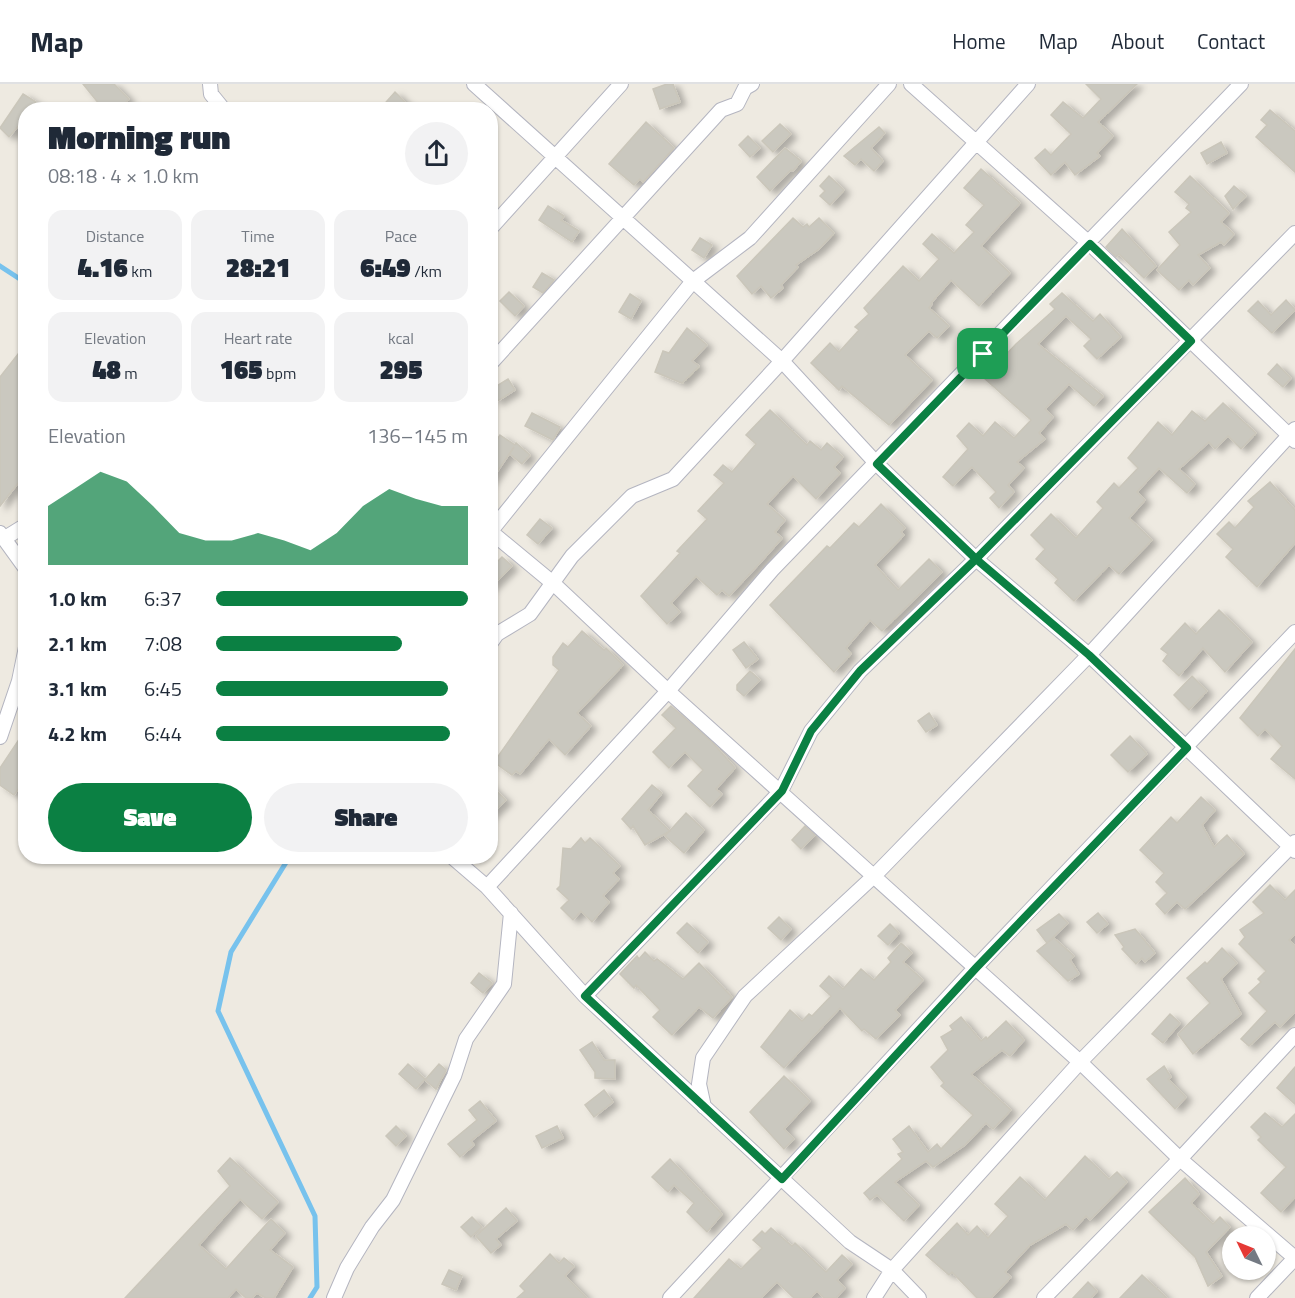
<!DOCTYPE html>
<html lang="en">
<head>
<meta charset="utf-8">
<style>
	:root { --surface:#fff; --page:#f2f2f3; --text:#1f2937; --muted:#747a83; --line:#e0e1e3; --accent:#0b8043 }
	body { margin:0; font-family:"Titillium Web",sans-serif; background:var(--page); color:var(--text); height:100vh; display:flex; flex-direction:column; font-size:22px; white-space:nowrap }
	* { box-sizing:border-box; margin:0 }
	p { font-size:20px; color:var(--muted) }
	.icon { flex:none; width:33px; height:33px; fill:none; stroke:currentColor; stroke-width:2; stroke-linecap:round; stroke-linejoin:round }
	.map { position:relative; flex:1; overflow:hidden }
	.side { position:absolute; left:18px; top:18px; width:480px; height:762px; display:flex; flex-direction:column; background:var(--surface); border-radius:24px; box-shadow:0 2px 4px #0004 }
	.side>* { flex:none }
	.needle { width:39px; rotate:313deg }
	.controls { position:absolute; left:1222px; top:1142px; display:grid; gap:12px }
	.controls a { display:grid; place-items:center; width:54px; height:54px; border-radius:50%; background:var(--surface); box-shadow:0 2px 4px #0004; font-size:30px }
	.pin { position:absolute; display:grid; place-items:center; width:51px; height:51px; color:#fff; margin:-26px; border-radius:12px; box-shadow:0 3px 9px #0006 }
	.round { display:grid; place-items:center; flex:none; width:63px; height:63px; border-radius:32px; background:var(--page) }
	.headline { display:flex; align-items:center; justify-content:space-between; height:102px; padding:0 30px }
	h1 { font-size:33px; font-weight:800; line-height:45px }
	.stats { display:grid; grid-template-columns:repeat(3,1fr); gap:9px; height:102px; padding:6px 30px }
	.stats div { display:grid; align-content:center; border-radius:15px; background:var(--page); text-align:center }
	.stats b { font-size:26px; font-weight:800 }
	.stats small { font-size:16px; font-weight:400 }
	.stats p { font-size:16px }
	.chart { height:168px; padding:12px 30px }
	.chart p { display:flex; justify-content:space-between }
	.chart svg { width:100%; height:108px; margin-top:6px; fill:var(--accent); opacity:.7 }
	.primary-button { display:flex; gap:12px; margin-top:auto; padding:12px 30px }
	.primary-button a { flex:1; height:69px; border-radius:36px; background:var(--accent); color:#fff; font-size:24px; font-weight:800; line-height:69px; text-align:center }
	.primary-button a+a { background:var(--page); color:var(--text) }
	ul { padding:0 30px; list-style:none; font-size:20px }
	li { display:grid; grid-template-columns:96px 72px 1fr; align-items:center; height:45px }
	li i { height:15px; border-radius:8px; background:var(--accent) }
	header { display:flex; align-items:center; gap:36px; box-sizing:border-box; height:84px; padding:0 30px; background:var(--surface); border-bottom:2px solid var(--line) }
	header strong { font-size:28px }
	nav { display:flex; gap:33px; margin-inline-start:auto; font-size:21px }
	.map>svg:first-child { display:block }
</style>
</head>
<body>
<header>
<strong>Map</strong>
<nav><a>Home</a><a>Map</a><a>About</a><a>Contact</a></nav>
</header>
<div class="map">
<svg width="1295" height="1214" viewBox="0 0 1295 1214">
	<defs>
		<filter id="shadow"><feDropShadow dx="6" dy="3.5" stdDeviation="3" flood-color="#0004"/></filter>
	</defs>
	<rect width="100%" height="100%" fill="#eeeae1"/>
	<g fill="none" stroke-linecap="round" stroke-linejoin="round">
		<!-- stream -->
		<path stroke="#77c2ed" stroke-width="5" d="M0,182L26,199
			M290,772L231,868L218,927L315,1132L317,1203L310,1214"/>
	</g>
	<!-- building -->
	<path fill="#cac8bf" stroke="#cac6ba" stroke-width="1.5" filter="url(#shadow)" d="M83,0H114L129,15L119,26H104Z
		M667,0H673L680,18L660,25L653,5Z
		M1086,0H1137L1098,38L1113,52L1097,69L1100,72L1075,91L1065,78L1051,91L1035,74L1045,65L1051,71L1071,50L1051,31L1063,18L1083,34L1101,15Z
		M395,8L413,26H379Z
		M23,10L36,18L31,26H26V33L9,53L0,44Z
		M1270,26L1295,47V88L1256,53L1267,41L1261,36Z
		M646,38L674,64L643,98L640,95L634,101L609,80Z
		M780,40L791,50L773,68L762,57Z
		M879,43L885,49L871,64L883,77L874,87L861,75L855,81L844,72Z
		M748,52L760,64L750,73L739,61Z
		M1221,58L1227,69L1207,80L1201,69Z
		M785,64L801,77L793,87L791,86L770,107L757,93Z
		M981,85L1020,119L981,162L1010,189L979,222L951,196L931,219L932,220L929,224L949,242L937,254L929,247L905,271L932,296L889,341L842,302L839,306L811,279L830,259L839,268L859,246L855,243L869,230L864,224L903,182L919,197L939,175L923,160L932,150L954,169L974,148L966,141L984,121L964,104Z
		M829,92L844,106L830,121L820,112L825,107L820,102Z
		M1190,92L1229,129L1221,138L1234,150L1224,161L1221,158L1198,171L1210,184L1193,201L1189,196L1179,206L1157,186L1180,161L1169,148L1191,128L1186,124L1189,120L1175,108Z
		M1234,102L1246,112L1233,125L1225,112Z
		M548,122L564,132L561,136L579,147L572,158L539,136Z
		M793,134L803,143L807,140L809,143L819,134L834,149L819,165L796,181L798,183L781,201L783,204L771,214L761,202L752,210L737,192Z
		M1122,145L1156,182L1144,194L1119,170L1116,173L1106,163Z
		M700,154L712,161L704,174L692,166Z
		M542,189L554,196L543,209L533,203Z
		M509,208L524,222L515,232L500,217Z
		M1062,209L1093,237L1100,230L1121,253L1097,275L1084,262L1091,255L1066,232L1038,260L1103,312L1094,322L1069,300L1045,325L1053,333L1039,349L1045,355L1017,378L1024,384L1008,401L1014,408L999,424L990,414L996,408L972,383L953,402L943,393L968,365L957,352L969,339L983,352L995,338L1014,354L1031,336L984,294L1016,260L1055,225L1050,220Z
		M630,210L641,217L631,235L619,228Z
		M1286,216L1295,226L1272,249L1248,227L1258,217L1271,231Z
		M687,244L707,261L692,277L699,282L682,299L655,288L663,267L669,269Z
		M26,260V389L0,422V293Z
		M1277,280L1291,294L1283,303L1268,290Z
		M508,295L515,306L496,318L490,306Z
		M1223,319L1256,349L1241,365L1228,352L1215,365L1209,358L1179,385L1195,400L1187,409L1159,384L1137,408L1145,416L1129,434L1152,456L1119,490L1109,481L1074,517L1055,499L1058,495L1036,475L1045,465L1031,451L1051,430L1076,454L1103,424L1097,418L1114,399L1119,404L1138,384L1128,374L1158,338L1172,351L1192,327L1205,337Z
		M770,326L807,361L810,357L821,366L827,359L843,373L834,383L840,389L816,415L793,392L767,420L785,436L775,448L782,454L759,480L729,512L722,506L717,511L696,492L671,519L680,528L667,540L641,512L680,469L677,467L707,435L698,427L724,399L714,391L723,381L732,388L756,360L746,351Z
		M532,329L560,343L553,356L525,342Z
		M500,351L515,361L516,359L530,371L522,380L510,370L514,363L490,398V366Z
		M1270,398L1295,426V459L1257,503L1226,473L1233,465L1217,450L1229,438L1235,444L1254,423L1248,417Z
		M881,420L905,444L901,448L904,451L875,481L898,506L929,475L942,488L882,547L870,536L846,564L851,570L834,588L770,521L827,462L830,464L854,439L859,443Z
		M540,435L552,444L538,460L527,451Z
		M502,473L512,482L490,504V485Z
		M1219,526L1252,558L1225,588L1203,564L1179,592L1163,577L1168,570L1161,565L1185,539L1196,550Z
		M582,547L604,566L606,564L623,581L577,629L591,642L565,671L549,655L520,690L516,687L512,691L494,678L559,586L553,581V573L563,559L568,563Z
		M744,558L758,575L746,584L733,566Z
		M1295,565V695L1271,675L1282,662L1265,645L1258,652L1240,634Z
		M750,587L760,596L744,612L737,606V601Z
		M1192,592L1207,607L1189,626L1174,611Z
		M671,622L712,658L735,684L716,705L722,710L710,723L688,702L703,686L685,668L669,684L653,668L676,644L662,631Z
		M929,629L937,641L926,648L918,637Z
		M26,645V694L14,711L0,701V684Z
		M1130,652L1147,670L1128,688L1111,671Z
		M490,701L506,716L490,732Z
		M652,701L662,709L648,726L670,747L645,761L633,742L631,745L622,735Z
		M1201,713L1215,726L1202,741L1214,763L1227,751L1244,770L1185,825L1177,818L1165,830L1156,820L1167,809L1156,798L1164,789L1140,766L1171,733L1177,739Z
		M686,729L704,746L684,769L665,752Z
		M805,742L815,751L801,765L792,756Z
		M581,754L585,759L590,754L620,782L613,789L619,795L603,812L609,818L592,838L581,827L573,836L561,824L569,816L557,805L560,802L563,764L571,765Z
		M1270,801L1285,816L1295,806V850L1289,856L1295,862V928L1280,943L1275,938L1249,962L1241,955L1267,927L1249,909L1261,898L1258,895L1266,887L1239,860L1245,853L1240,846L1264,829L1253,818Z
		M1098,829L1108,840L1097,849L1087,838Z
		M1059,830L1068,839L1047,859L1054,854L1074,872L1070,876L1079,890L1068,897L1037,867L1047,859L1037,846Z
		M779,833L791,845L781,856L768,844Z
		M687,839L708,858L698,869L677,849Z
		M890,840L899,849L888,861L878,852Z
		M1135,845L1155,869L1145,878L1142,874L1136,880L1122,865L1124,863L1115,851Z
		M901,859L912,869L903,878L923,896L895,926L900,931L876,955L864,945L862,947L840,924L784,984L761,963L790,926L802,937L809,930L812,932L831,912L820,902L829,892L843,905L861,885L874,896L891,878L888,874Z
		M1222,864L1237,879L1221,895L1241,930L1193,970L1178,950L1210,919L1187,894L1205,878L1207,880Z
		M645,868L654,877L657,875L683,895L699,879L732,913L713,934L699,923L672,951L653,933L660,926L636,901L634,904L620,890L637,872L639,875Z
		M479,889L492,899L483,909L471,899Z
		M1170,930L1180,939L1163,959L1152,950Z
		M961,933L981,957L986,953L987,955L1006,937L1024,956L1010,972L1002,966L971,990L1011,1026L993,1045L986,1039L965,1061L933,1083L926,1077L895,1098L919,1121L904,1137L877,1111L870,1116L864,1109L902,1075L898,1070L903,1068L893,1055L909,1042L928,1068L937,1060L941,1065L973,1031L941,1002L944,999L931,983L948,966L941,953L953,946L950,942Z
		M592,958L604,976H615V995L595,994V988L580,966Z
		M408,980L425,995L416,1005L399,990Z
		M439,980L446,986L436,1005L425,996Z
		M1164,982L1171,993L1168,995L1186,1013L1175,1025L1147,995Z
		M1295,983V1020L1277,1004Z
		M784,992L810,1017L784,1045L794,1055L784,1065L750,1028Z
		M604,1006L613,1018L594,1033L585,1021Z
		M480,1017L496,1037L471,1057L474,1061L460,1073L448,1060L477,1036L469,1026Z
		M1265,1029L1282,1043L1295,1030V1113L1281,1128L1261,1109L1286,1083L1258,1056L1261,1053L1251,1043Z
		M396,1042L406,1052L396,1062L386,1052Z
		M557,1042L563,1054L542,1064L536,1052Z
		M1085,1072L1109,1095L1117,1088L1127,1098L1090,1136L1086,1132L1073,1146L1066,1140L1030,1161L1005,1188L1011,1193L991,1214H977L952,1188L949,1191L926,1171L957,1139L968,1151L977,1142L988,1154L1008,1132L995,1120L1020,1093L1045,1116Z
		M230,1074L278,1118L262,1135L240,1115L199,1161L226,1185L271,1135L285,1149L270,1166L293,1183L274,1214H266L257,1209L252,1214H246L236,1205L228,1214H125L230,1102L218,1087Z
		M670,1075L722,1130L707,1148L687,1128L694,1119L674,1101L668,1108L652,1093Z
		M1185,1094L1199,1110L1191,1119L1213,1140L1220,1133L1230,1143L1206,1168L1222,1192L1208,1202L1195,1173L1149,1128Z
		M506,1124L517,1137L496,1155L501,1161L491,1169L476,1152Z
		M472,1133L482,1143L471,1153L461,1143Z
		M771,1144L792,1162L795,1159L826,1188L842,1171L852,1180L837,1196L845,1204L836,1214H824L817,1207L810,1214H794L777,1198L761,1214H694L729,1175L741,1185L762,1164L753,1156L762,1147L765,1150Z
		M550,1170L559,1179L564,1174L574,1182L565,1192L587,1214H517L525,1207L520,1202Z
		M449,1186L462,1192L456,1206L442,1200Z
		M1142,1191L1167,1214H1120Z
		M1088,1198L1097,1207L1091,1214H1073Z"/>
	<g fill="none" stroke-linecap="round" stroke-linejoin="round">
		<defs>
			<path id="street" d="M210,0L211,10L224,26
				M474,0L782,277L877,380L976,475L1089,571L1295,767
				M911,0L1090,160L1295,357
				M490,145L621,0
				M490,280L721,26L737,20L745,4L752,0
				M490,447L554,500L668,607L1080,978L1180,1075L1295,1174
				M490,448L693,197L750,154L889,0
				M0,449L26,485
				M5,454L26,441
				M490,560L497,550L530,530L572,472L632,412L673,395L782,277L1028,0
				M0,653L19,597L26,563
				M451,772L487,803L585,912L850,1158L892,1186L919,1214
				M487,803L668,607L772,486L1241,0
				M585,912L781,707L811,647L860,587L976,475L1295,149
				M704,1023L699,1000L703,974L745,912L875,791L1089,571L1295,345
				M334,1214L347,1184L372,1143L393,1116L454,992L466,955L504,900L511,829
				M670,1214L976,883L1295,548
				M874,1214L892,1186L1080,978L1295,758
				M1044,1214L1180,1075L1295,951
				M1257,1214L1295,1174"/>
		</defs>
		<!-- street casing -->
		<use href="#street" stroke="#b4b5c0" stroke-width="16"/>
		<!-- street -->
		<use href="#street" stroke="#fff" stroke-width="14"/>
	</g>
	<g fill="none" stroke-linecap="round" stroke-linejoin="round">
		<defs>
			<path id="route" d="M983,270L877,380L976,475L860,587L811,647L782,707L585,912L782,1095L976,884L1187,664L1089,571L976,475L1191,257L1090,160L983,270"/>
		</defs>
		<!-- route casing -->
		<use href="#route" stroke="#fff" stroke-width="12"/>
		<!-- route -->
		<use href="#route" stroke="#0b8043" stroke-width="8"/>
	</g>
</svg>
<div class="controls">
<a><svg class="needle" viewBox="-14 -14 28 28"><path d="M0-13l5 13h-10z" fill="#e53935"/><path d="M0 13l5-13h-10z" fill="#747a83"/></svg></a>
</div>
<div class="pin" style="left:983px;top:270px;background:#1e9e55"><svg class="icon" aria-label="arrive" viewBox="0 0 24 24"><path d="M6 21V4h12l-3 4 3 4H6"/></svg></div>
<section class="side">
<div class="headline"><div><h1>Morning run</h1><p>08:18 · 4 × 1.0 km</p></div><a class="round"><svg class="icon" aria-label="share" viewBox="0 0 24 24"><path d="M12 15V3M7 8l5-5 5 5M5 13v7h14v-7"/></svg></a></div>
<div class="stats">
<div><p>Distance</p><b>4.16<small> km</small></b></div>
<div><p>Time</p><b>28:21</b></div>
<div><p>Pace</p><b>6:49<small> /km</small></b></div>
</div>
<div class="stats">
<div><p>Elevation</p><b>48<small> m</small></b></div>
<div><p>Heart rate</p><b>165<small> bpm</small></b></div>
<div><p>kcal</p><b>295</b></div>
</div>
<div class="chart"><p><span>Elevation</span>136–145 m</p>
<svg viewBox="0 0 160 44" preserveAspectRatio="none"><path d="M0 44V20L10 13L20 6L30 10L40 20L50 31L60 34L70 34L80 31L90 34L100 38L110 31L120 20L130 13L140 17L150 20L160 20V44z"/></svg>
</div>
<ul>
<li><b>1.0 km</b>6:37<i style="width:100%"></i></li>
<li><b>2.1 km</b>7:08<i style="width:74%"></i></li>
<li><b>3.1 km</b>6:45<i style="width:92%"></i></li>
<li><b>4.2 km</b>6:44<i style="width:93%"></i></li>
</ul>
<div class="primary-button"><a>Save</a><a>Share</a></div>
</section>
</div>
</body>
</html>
